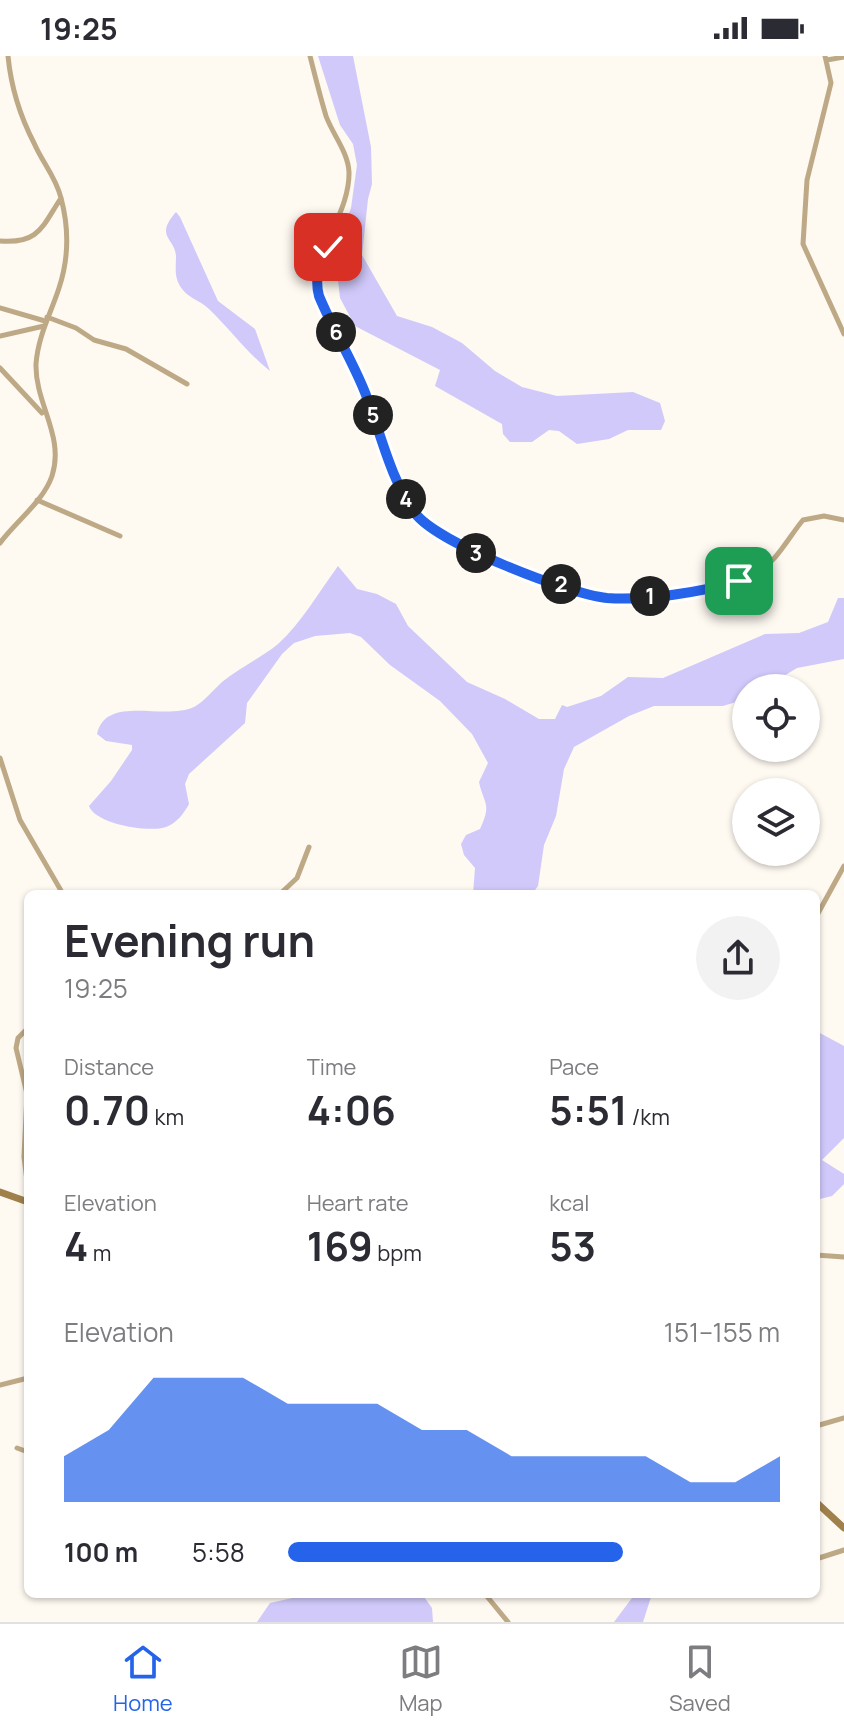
<!DOCTYPE html>
<html lang="en">
<head>
<meta charset="utf-8">
<style>
	:root { --surface:#fff; --page:#f2f2f3; --text:#2b2b33; --muted:#7c7c81; --line:#e1e1e2; --accent:#2563eb }
	body { margin:0; font-family:Manrope,sans-serif; background:var(--page); color:var(--text); height:100vh; display:flex; flex-direction:column; font-size:30px; white-space:nowrap }
	* { box-sizing:border-box; margin:0 }
	p { font-size:26px; color:var(--muted) }
	.icon { flex:none; width:44px; height:44px; fill:none; stroke:currentColor; stroke-width:2; stroke-linecap:round; stroke-linejoin:round }
	.map { position:relative; flex:1; overflow:hidden }
	.details { position:absolute; left:24px; top:834px; width:796px; height:708px; display:flex; flex-direction:column; background:var(--surface); border-radius:12px; box-shadow:0 2px 6px #0004 }
	.details>* { flex:none }
	.fabs { position:absolute; left:732px; top:618px; display:grid; gap:16px }
	.fabs a { display:grid; place-items:center; width:88px; height:88px; border-radius:50%; background:var(--surface); box-shadow:0 2px 6px #0004; font-size:40px }
	.pin { position:absolute; display:grid; place-items:center; width:68px; height:68px; color:#fff; margin:-34px; border-radius:16px; box-shadow:0 4px 12px #0006 }
	.km { position:absolute; width:40px; height:40px; margin:-20px; border-radius:50%; background:#222; color:#fff; font-size:22px; line-height:40px; text-align:center }
	.round { display:grid; place-items:center; flex:none; width:84px; height:84px; border-radius:42px; background:var(--page) }
	.head { display:flex; align-items:center; justify-content:space-between; height:136px; padding:0 40px }
	h1 { font-size:44px; font-weight:700; line-height:60px }
	.figures { display:grid; grid-template-columns:repeat(3,1fr); gap:12px; height:136px; padding:8px 40px }
	.figures div { display:grid; align-content:center }
	.figures b { font-size:40px; font-weight:700 }
	.figures small { font-size:22px; font-weight:400 }
	.figures p { font-size:22px }
	.chart { height:224px; padding:16px 40px }
	.chart p { display:flex; justify-content:space-between }
	.chart svg { width:100%; height:144px; margin-top:8px; fill:var(--accent); opacity:.7 }
	ul { padding:0 40px; list-style:none; font-size:26px }
	li { display:grid; grid-template-columns:128px 96px 1fr; align-items:center; height:60px }
	li i { height:20px; border-radius:10px; background:var(--accent) }
	.status { display:flex; justify-content:space-between; align-items:center; height:56px; padding:0 40px; background:var(--surface); direction:ltr }
	.status svg { height:22px; fill:currentColor }
	.dock { display:flex; justify-content:space-around; align-items:center; height:112px; border-top:2px solid var(--line); background:var(--surface); font-size:22px; color:var(--muted) }
	.dock a { display:grid; justify-items:center; gap:4px }
	.dock .current { color:var(--accent) }
	.map>svg:first-child { display:block }
</style>
</head>
<body>
<div class="status"><b>19:25</b><svg viewBox="0 0 49 12"><path d="M0 12V9h3v3zM5 12V6h3v6zM10 12V3h3v9zM15 12V0h3v12zM26 1h20v11H26zM47 4h2v5h-2z"/></svg></div>
<div class="map">
<svg width="844" height="1566" viewBox="0 0 844 1566">
	<rect width="100%" height="100%" fill="#fef9f1"/>
	<!-- green -->
	<path fill="#d0c9fa" d="M318,0H353L371,91L372,128L368,143L362,199L397,260L432,271L462,287L495,315L522,331L557,340L633,336L660,347L665,365L661,374H628L609,383L577,388L559,375L549,374L532,386H510L503,378L502,368L435,330L440,314L355,270L340,242L335,198L351,152L357,109L353,88L340,69Z
		M176,156L180,161L218,245L255,273L270,315C247,297 230,273 209,253C200,244 187,242 180,230C174,220 176,211 176,200C175,182 154,181 176,156Z
		M338,510L357,533L377,538L396,548L408,570L467,626L505,643L539,663H555L562,649L567,651L601,640L628,621L663,622L765,578L799,577L828,566L838,542H844V603L797,612L764,632H746V643L723,650H654L629,660L574,691L564,713L556,760L544,789L538,830L532,838H473L475,812L464,799L461,788L466,779L480,773C492,747 484,749 479,726L488,707L472,678L440,645L390,609L361,581L350,577L315,580L294,587L282,598L247,647L245,667L189,718L185,728L189,748C184,757 177,767 166,771C149,777 95,768 89,750L111,725L132,694V689L106,685L97,678C106,638 164,665 194,651C205,645 213,634 222,626C239,612 261,602 278,588C302,566 319,536 338,510Z
		M818,976L844,990V1082L822,1104L844,1118V1128L832,1140L816,1144Z
		M310,1538H422L432,1552L433,1566H257L270,1547Z
		M635,1538H652L643,1566H614Z"/>
	<g fill="none" stroke-linecap="round" stroke-linejoin="round">
		<!-- street -->
		<path stroke="#bea986" stroke-width="5" d="M310,0C315,20 320,40 326,60C333,79 348,96 349,116C350,160 309,198 319,240C332,272 350,302 364,333C381,374 387,428 418,461C445,490 567,537 606,542C639,545 727,534 755,518C776,507 788,482 803,464L824,460L844,464
			M825,0L831,27L807,124L803,188L844,278
			M827,4L844,1
			M0,185C39,188 42,171 61,142
			M0,252L45,265
			M47,261L76,272L94,284L126,293L187,328
			M0,280L44,270
			M0,312L42,357
			M37,444L120,480
			M0,487C16,465 43,446 52,420C65,380 35,348 36,308C38,280 51,257 59,232C69,202 69,172 61,142C56,121 42,106 34,87C20,60 11,31 8,0
			M0,702L20,764L63,838
			M280,838L297,822L309,791
			M816,861L844,810
			M28,972L18,982L16,992L27,1038L24,1101L28,1133
			M816,1199L844,1201
			M0,1329L28,1322
			M816,1370L844,1362
			M17,1392L28,1396
			M816,1503L844,1494
			M485,1538L508,1566"/>
		<!-- secondary -->
		<path stroke="#a0814b" stroke-width="7" d="M0,1136L28,1146
			M816,1446L844,1472"/>
	</g>
	<g fill="none" stroke-linecap="round" stroke-linejoin="round">
		<defs>
			<path id="route" d="M328,191C320,208 314,221 319,240C333,274 353,305 366,339C381,378 390,422 415,457C437,487 568,538 607,542C645,545 702,536 739,525"/>
		</defs>
		<!-- route casing -->
		<use href="#route" stroke="#fff" stroke-width="16"/>
		<!-- route -->
		<use href="#route" stroke="#2563eb" stroke-width="10"/>
	</g>
</svg>
<div class="fabs">
<a><svg class="icon" aria-label="locate" viewBox="0 0 24 24"><circle cx="12" cy="12" r="6"/><path d="M12 2v4M12 18v4M2 12h4M18 12h4"/></svg></a>
<a><svg class="icon" aria-label="layers" viewBox="0 0 24 24"><path d="M12 4l9 5-9 5-9-5zM3 14l9 5 9-5"/></svg></a>
</div>
<div class="pin" style="left:739px;top:525px;background:#1e9e55"><svg class="icon" aria-label="arrive" viewBox="0 0 24 24"><path d="M6 21V4h12l-3 4 3 4H6"/></svg></div>
<div class="pin" style="left:328px;top:191px;background:#d93025"><svg class="icon" aria-label="check" viewBox="0 0 24 24"><path d="M5 12l5 5 9-10"/></svg></div>
<b class="km" style="left:650px;top:540px">1</b>
<b class="km" style="left:561px;top:528px">2</b>
<b class="km" style="left:476px;top:497px">3</b>
<b class="km" style="left:406px;top:443px">4</b>
<b class="km" style="left:373px;top:359px">5</b>
<b class="km" style="left:336px;top:276px">6</b>
<section class="details">
<div class="head"><div><h1>Evening run</h1><p>19:25</p></div><a class="round"><svg class="icon" aria-label="share" viewBox="0 0 24 24"><path d="M12 15V3M7 8l5-5 5 5M5 13v7h14v-7"/></svg></a></div>
<div class="figures">
<div><p>Distance</p><b>0.70<small> km</small></b></div>
<div><p>Time</p><b>4:06</b></div>
<div><p>Pace</p><b>5:51<small> /km</small></b></div>
</div>
<div class="figures">
<div><p>Elevation</p><b>4<small> m</small></b></div>
<div><p>Heart rate</p><b>169<small> bpm</small></b></div>
<div><p>kcal</p><b>53</b></div>
</div>
<div class="chart"><p><span>Elevation</span>151–155 m</p>
<svg viewBox="0 0 160 44" preserveAspectRatio="none"><path d="M0 44V30L10 22L20 6L30 6L40 6L50 14L60 14L70 14L80 22L90 22L100 30L110 30L120 30L130 30L140 38L150 38L160 30V44z"/></svg>
</div>
<ul>
<li><b>100 m</b>5:58<i style="width:68%"></i></li>
</ul>
</section>
</div>
<nav class="dock">
<a class="current"><svg class="icon" aria-label="home" viewBox="0 0 24 24"><path d="M3 11l9-7 9 7M6 9v11h12V9"/></svg>Home</a>
<a><svg class="icon" aria-label="map" viewBox="0 0 24 24"><path d="M3 6l6-2 6 2 6-2v14l-6 2-6-2-6 2zM9 4v14M15 6v14"/></svg>Map</a>
<a><svg class="icon" aria-label="saved" viewBox="0 0 24 24"><path d="M7 4h10v16l-5-4-5 4z"/></svg>Saved</a>
</nav>
</body>
</html>
